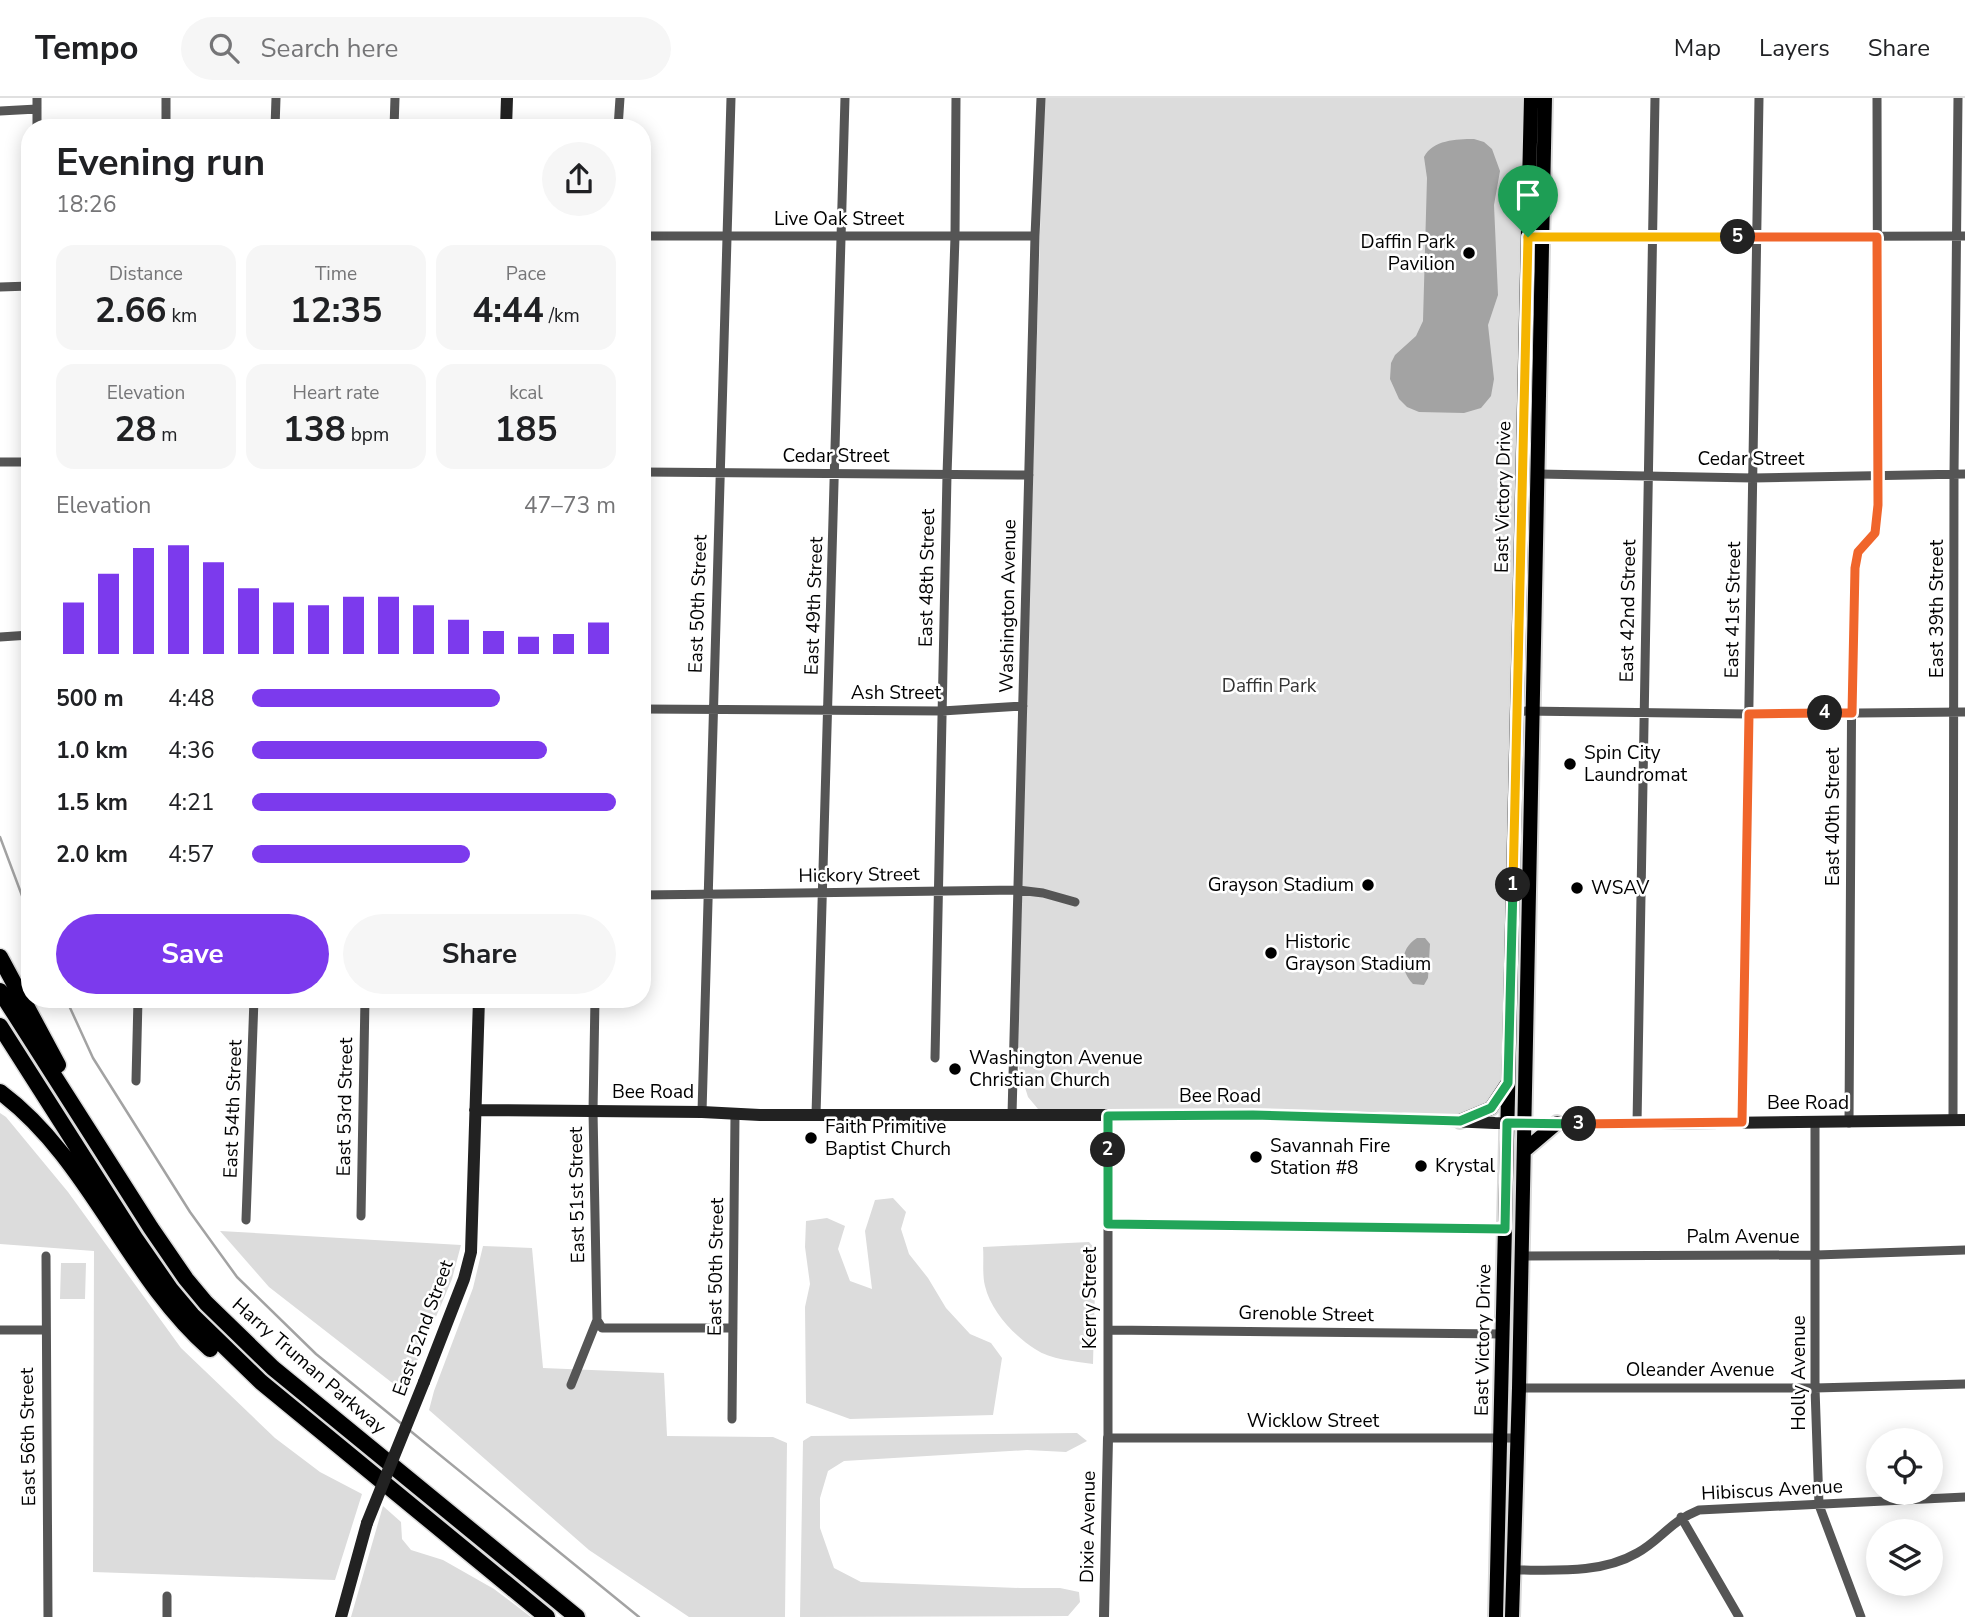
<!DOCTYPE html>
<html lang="en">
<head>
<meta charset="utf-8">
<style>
	:root { --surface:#fff; --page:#f6f6f6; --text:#202124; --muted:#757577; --line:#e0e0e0; --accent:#7c3aed }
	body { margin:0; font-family:"Nunito Sans",sans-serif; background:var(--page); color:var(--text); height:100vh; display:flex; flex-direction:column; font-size:26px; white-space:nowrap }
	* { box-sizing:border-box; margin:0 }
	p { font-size:23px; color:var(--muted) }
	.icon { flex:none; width:38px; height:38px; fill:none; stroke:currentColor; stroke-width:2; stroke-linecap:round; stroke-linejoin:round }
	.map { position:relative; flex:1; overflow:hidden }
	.details { position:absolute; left:21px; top:21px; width:630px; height:889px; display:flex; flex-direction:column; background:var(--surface); border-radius:28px; box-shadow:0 4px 18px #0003 }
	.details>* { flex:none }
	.fabs { position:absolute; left:1866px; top:1330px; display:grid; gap:14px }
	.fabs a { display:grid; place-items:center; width:77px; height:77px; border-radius:50%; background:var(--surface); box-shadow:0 4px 18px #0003; font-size:35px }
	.pin { position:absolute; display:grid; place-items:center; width:60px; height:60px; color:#fff; margin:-72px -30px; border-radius:50% 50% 50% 0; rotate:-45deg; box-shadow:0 0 7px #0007 }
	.pin .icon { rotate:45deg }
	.km { position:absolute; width:35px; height:35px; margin:-18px; border-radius:50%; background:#222; color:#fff; font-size:19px; line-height:35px; text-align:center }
	.round { display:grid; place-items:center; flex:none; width:74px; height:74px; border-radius:37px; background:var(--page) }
	.head { display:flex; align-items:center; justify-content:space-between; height:119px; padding:0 35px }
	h1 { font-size:38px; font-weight:700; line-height:52px }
	.stats { display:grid; grid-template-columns:repeat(3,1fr); gap:10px; height:119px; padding:7px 35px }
	.stats div { display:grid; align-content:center; border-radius:18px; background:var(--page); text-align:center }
	.stats b { font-size:35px; font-weight:700 }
	.stats small { font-size:19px; font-weight:400 }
	.stats p { font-size:19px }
	.chart { height:196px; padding:14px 35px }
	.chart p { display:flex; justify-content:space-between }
	.chart svg { width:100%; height:126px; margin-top:7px; stroke:var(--accent); stroke-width:6 }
	.action { display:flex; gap:14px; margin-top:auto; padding:14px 35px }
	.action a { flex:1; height:80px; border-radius:42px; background:var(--accent); color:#fff; font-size:28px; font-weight:700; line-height:80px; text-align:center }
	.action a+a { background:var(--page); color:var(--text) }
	ul { padding:0 35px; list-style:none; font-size:23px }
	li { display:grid; grid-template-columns:112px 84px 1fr; align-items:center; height:52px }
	li i { height:18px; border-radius:9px; background:var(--accent) }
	header { display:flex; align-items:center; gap:42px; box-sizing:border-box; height:98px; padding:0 35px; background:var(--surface); border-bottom:2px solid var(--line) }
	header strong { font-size:33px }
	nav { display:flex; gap:38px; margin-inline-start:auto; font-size:24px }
	.search { width:490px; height:63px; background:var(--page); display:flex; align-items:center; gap:18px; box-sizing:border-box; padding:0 24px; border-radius:38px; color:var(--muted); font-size:26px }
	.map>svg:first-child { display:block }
</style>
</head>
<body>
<header>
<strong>Tempo</strong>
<div class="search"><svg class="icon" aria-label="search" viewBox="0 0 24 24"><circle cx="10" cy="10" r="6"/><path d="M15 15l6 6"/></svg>Search here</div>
<nav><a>Map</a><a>Layers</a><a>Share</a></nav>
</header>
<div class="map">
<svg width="1965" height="1519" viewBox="0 0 1965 1519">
	<rect width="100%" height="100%" fill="#fff"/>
	<!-- green -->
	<path fill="#dcdcdc" d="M1044,0H1523L1526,42L1525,95L1501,984C1493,1014 1470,1016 1443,1019L1038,1011L1028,999L1018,967L1026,607Z
		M0,1015L6,1019L68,1094L181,1250L275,1340L320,1374L362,1396L335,1482L93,1474L94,1153L0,1146Z
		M893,1100L906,1114L901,1131L909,1156L928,1180L946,1210L970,1236L991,1245L1002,1260L993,1317L850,1321L806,1305L805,1209L810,1186L805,1149L806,1123L827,1120L845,1128L838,1151L850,1183L872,1191L865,1133L875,1102Z
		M220,1133L461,1147L452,1181L404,1294L269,1189Z
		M1089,1144L1096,1152L1093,1266C1074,1263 1051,1262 1035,1251C1013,1237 991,1213 985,1188C982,1176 984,1162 983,1149Z
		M483,1148L532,1150L543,1270L664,1275L667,1338L773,1339L787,1345L785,1519H689L589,1452L429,1312L434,1293L473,1190Z
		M61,1165H86L85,1201H60Z
		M1077,1335L1087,1343L1066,1354L1027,1352L844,1363L828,1373L820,1400V1430L834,1470L861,1484L1020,1490H1060L1079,1494L1080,1504L1068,1518L800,1519L803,1343L811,1338Z
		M383,1408L401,1424L402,1441L411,1452L443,1462L494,1491L531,1519H351Z"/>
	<!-- water -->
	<path fill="#a3a3a3" d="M1474,41L1484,44L1492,51L1500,73L1494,107L1498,197L1488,227L1494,281L1491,298L1481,310L1464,315L1419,314L1407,309L1399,301L1390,281L1391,265L1395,257L1416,238L1423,223L1427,80L1424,59C1433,42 1456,41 1474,41Z
		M1417,840H1425L1430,846L1428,880L1424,887L1413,886C1399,872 1400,850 1417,840Z"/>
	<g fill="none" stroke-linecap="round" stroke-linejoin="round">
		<!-- stream -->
		<path stroke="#a3a3a3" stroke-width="2.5" d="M0,739L30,819
			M66,901L93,960L190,1114L237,1179L316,1256L403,1327
			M408,1331L639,1519"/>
		<defs>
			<path id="primary" d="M1460,1023L1491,1010L1507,986
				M1524,1053L1557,1025
				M1496,1519L1531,0
				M1512,1519L1519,1290L1545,0"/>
			<path id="motorway" d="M0,859L58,967
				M0,893L151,1130L186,1181L206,1205L273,1270L577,1519
				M0,928L135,1140L171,1192L192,1217L261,1284L547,1519
				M0,994C90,1061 126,1177 210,1251"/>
		</defs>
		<!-- primary casing -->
		<use href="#primary" stroke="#dbdbdb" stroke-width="18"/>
		<!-- motorway casing -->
		<use href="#motorway" stroke="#dbdbdb" stroke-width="19"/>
		<!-- minor -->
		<path stroke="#555" stroke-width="9" d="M37,0V30
			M0,13L37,11
			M166,30V0
			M275,30L276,0
			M394,30L395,0
			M618,30L620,0
			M642,138H1035
			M1540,139L1965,138
			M0,189L30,188
			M0,364H30
			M642,374L1029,377
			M1538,376L1753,380L1965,376
			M0,539L30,537
			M642,611L942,613L1023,608
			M1516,613L1749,616L1965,614
			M642,797L1018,792L1043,795L1075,804
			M935,960L947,377L955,139L956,0
			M136,983L138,901
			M702,1014L731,0
			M816,1017L845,0
			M1012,1017L1035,138L1041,0
			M1108,1018V1340H1518
			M1953,1023L1954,376L1958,0
			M1742,1024L1759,0
			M1815,1024V1290L1819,1407L1861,1519
			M1849,1025L1852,542L1855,470L1859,454L1875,435L1878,407L1877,0
			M1637,1026L1655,0
			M361,1118L365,901
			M246,1122L254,901
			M1108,1126L1505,1131
			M46,1158L48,1519
			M1522,1158L1816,1157L1965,1152
			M597,1222L602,1230H733
			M0,1232H44
			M1108,1232L1503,1236
			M571,1287L597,1222L593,1013L595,901
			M1519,1290H1815L1965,1286
			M732,1321L735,1017
			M1681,1419L1739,1519
			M1514,1472C1554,1472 1601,1476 1637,1455C1661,1442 1669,1424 1699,1412L1965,1399
			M167,1519V1498"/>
		<!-- tertiary -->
		<path stroke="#555" stroke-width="10" d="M1104,1519L1108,1340"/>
		<!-- secondary -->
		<path stroke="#222" stroke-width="12" d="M506,30L507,0
			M475,1012L702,1014L760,1017H1253L1381,1020L1495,1025L1637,1026L1965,1022
			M424,1284L464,1181L471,1154L479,901
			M341,1519L367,1425"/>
		<!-- primary -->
		<use href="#primary" stroke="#000" stroke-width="14"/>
		<!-- motorway -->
		<use href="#motorway" stroke="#000" stroke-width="16"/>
		<!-- secondary-bridge -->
		<path stroke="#222" stroke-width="12" d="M367,1425L424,1284"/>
	</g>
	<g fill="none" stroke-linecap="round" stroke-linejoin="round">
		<defs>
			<path id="split-1" d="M1513,787L1528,139"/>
			<path id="split-2" d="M1108,1052V1018L1253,1017L1460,1023L1491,1010L1508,985L1513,787"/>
			<path id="split-3" d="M1108,1052V1126L1505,1131L1507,1025L1579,1026"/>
			<path id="split-4" d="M1579,1026L1742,1024L1749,616L1825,615"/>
			<path id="split-5" d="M1738,139H1877L1878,407L1875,435L1858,454L1855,470L1852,615H1825"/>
			<path id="split-6" d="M1528,139H1738"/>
		</defs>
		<!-- split-1 casing -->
		<use href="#split-1" stroke="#fff" stroke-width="14"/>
		<!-- split-2 casing -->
		<use href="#split-2" stroke="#fff" stroke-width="14"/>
		<!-- split-3 casing -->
		<use href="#split-3" stroke="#fff" stroke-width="14"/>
		<!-- split-4 casing -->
		<use href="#split-4" stroke="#fff" stroke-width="14"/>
		<!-- split-5 casing -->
		<use href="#split-5" stroke="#fff" stroke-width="14"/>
		<!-- split-6 casing -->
		<use href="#split-6" stroke="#fff" stroke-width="14"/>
		<!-- split-1 -->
		<use href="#split-1" stroke="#f5b400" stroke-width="9"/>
		<!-- split-2 -->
		<use href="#split-2" stroke="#22a559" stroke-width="9"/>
		<!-- split-3 -->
		<use href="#split-3" stroke="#22a559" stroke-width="9"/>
		<!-- split-4 -->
		<use href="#split-4" stroke="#f0652b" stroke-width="9"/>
		<!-- split-5 -->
		<use href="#split-5" stroke="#f0652b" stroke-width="9"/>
		<!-- split-6 -->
		<use href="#split-6" stroke="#f5b400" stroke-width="9"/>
	</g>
	<!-- markers -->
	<g fill="#000" stroke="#fff" stroke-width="2.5">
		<circle cx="1469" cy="155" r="7"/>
		<circle cx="1570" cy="666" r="7"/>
		<circle cx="1368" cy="787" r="7"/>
		<circle cx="1577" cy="790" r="7"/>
		<circle cx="1271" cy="855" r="7"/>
		<circle cx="955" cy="971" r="7"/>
		<circle cx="811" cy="1040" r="7"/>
		<circle cx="1256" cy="1059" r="7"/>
		<circle cx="1421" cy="1068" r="7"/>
	</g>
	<g text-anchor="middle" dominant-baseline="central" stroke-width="5" stroke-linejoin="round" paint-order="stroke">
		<!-- street labels -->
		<g font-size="19" fill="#000" stroke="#fff">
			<text x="839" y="121">Live Oak Street</text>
			<text x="836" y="358">Cedar Street</text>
			<text x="1751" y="361">Cedar Street</text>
			<text transform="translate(1503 399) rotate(-89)">East Victory Drive</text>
			<text transform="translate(927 480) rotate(-89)">East 48th Street</text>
			<text transform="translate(698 506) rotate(-88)">East 50th Street</text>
			<text transform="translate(814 508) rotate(-88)">East 49th Street</text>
			<text transform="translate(1008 508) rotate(-89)">Washington Avenue</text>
			<text transform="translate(1937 511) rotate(-90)">East 39th Street</text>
			<text transform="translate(1733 512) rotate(-89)">East 41st Street</text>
			<text transform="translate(1628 513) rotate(-89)">East 42nd Street</text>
			<text x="896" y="595">Ash Street</text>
			<text transform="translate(1833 719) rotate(-90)">East 40th Street</text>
			<text transform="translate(859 777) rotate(-1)">Hickory Street</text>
			<text x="653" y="994">Bee Road</text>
			<text x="1220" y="998">Bee Road</text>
			<text x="1808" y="1005">Bee Road</text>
			<text transform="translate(345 1009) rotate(-89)">East 53rd Street</text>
			<text transform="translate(233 1011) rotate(-88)">East 54th Street</text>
			<text transform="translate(577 1097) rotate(-91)">East 51st Street</text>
			<text x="1743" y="1139">Palm Avenue</text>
			<text transform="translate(716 1169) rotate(-89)">East 50th Street</text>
			<text transform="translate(1090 1200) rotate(-90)">Kerry Street</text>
			<text transform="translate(1306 1216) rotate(1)">Grenoble Street</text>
			<text transform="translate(423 1230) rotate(-70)">East 52nd Street</text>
			<text transform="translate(1483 1242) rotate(-89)">East Victory Drive</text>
			<text transform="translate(309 1268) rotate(41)">Harry Truman Parkway</text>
			<text x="1700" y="1272">Oleander Avenue</text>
			<text transform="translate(1799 1275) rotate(-90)">Holly Avenue</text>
			<text x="1313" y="1323">Wicklow Street</text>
			<text transform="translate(28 1339) rotate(-91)">East 56th Street</text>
			<text transform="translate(1772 1392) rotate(-3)">Hibiscus Avenue</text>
			<text transform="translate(1088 1429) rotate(-89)">Dixie Avenue</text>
		</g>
		<!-- poi labels -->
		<g font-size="19" fill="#000" stroke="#fff" text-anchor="start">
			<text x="1455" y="144" text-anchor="end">Daffin Park<tspan x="1455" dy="22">Pavilion</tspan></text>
			<text x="1584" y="655">Spin City<tspan x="1584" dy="22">Laundromat</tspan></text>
			<text x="1354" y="787" text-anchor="end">Grayson Stadium</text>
			<text x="1591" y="790">WSAV</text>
			<text x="1285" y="844">Historic<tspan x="1285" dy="22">Grayson Stadium</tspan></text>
			<text x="969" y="960">Washington Avenue<tspan x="969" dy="22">Christian Church</tspan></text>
			<text x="825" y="1029">Faith Primitive<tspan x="825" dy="22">Baptist Church</tspan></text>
			<text x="1270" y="1048">Savannah Fire<tspan x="1270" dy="22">Station #8</tspan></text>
			<text x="1435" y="1068">Krystal</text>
		</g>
		<!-- park labels -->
		<g font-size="19" fill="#333" stroke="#fff">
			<text x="1269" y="588">Daffin Park</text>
		</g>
	</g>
</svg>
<div class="fabs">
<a><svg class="icon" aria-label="locate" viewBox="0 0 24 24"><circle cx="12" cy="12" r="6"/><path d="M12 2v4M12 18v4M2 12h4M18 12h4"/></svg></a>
<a><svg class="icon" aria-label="layers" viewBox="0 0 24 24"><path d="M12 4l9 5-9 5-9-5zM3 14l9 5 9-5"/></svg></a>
</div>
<div class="pin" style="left:1528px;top:139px;background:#1e9e55"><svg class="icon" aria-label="arrive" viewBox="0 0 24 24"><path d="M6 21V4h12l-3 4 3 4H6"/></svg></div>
<b class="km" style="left:1513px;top:787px">1</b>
<b class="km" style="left:1108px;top:1052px">2</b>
<b class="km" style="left:1579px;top:1026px">3</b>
<b class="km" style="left:1825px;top:615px">4</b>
<b class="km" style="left:1738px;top:139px">5</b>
<section class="details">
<div class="head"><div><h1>Evening run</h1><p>18:26</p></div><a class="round"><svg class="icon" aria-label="share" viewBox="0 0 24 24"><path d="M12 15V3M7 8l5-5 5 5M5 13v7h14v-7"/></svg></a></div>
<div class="stats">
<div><p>Distance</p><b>2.66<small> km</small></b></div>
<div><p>Time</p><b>12:35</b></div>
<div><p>Pace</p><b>4:44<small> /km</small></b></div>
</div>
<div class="stats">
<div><p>Elevation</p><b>28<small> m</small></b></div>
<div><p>Heart rate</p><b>138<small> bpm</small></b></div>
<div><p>kcal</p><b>185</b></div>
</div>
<div class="chart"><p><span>Elevation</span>47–73 m</p>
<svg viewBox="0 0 160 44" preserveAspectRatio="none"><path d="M5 44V26M15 44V16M25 44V7M35 44V6M45 44V12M55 44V21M65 44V26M75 44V27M85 44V24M95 44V24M105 44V27M115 44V32M125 44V36M135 44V38M145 44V37M155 44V33"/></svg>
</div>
<ul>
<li><b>500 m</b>4:48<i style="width:68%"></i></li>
<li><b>1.0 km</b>4:36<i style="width:81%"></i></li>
<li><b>1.5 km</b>4:21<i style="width:100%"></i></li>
<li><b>2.0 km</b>4:57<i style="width:60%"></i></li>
</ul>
<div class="action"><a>Save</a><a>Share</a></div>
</section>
</div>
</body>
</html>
